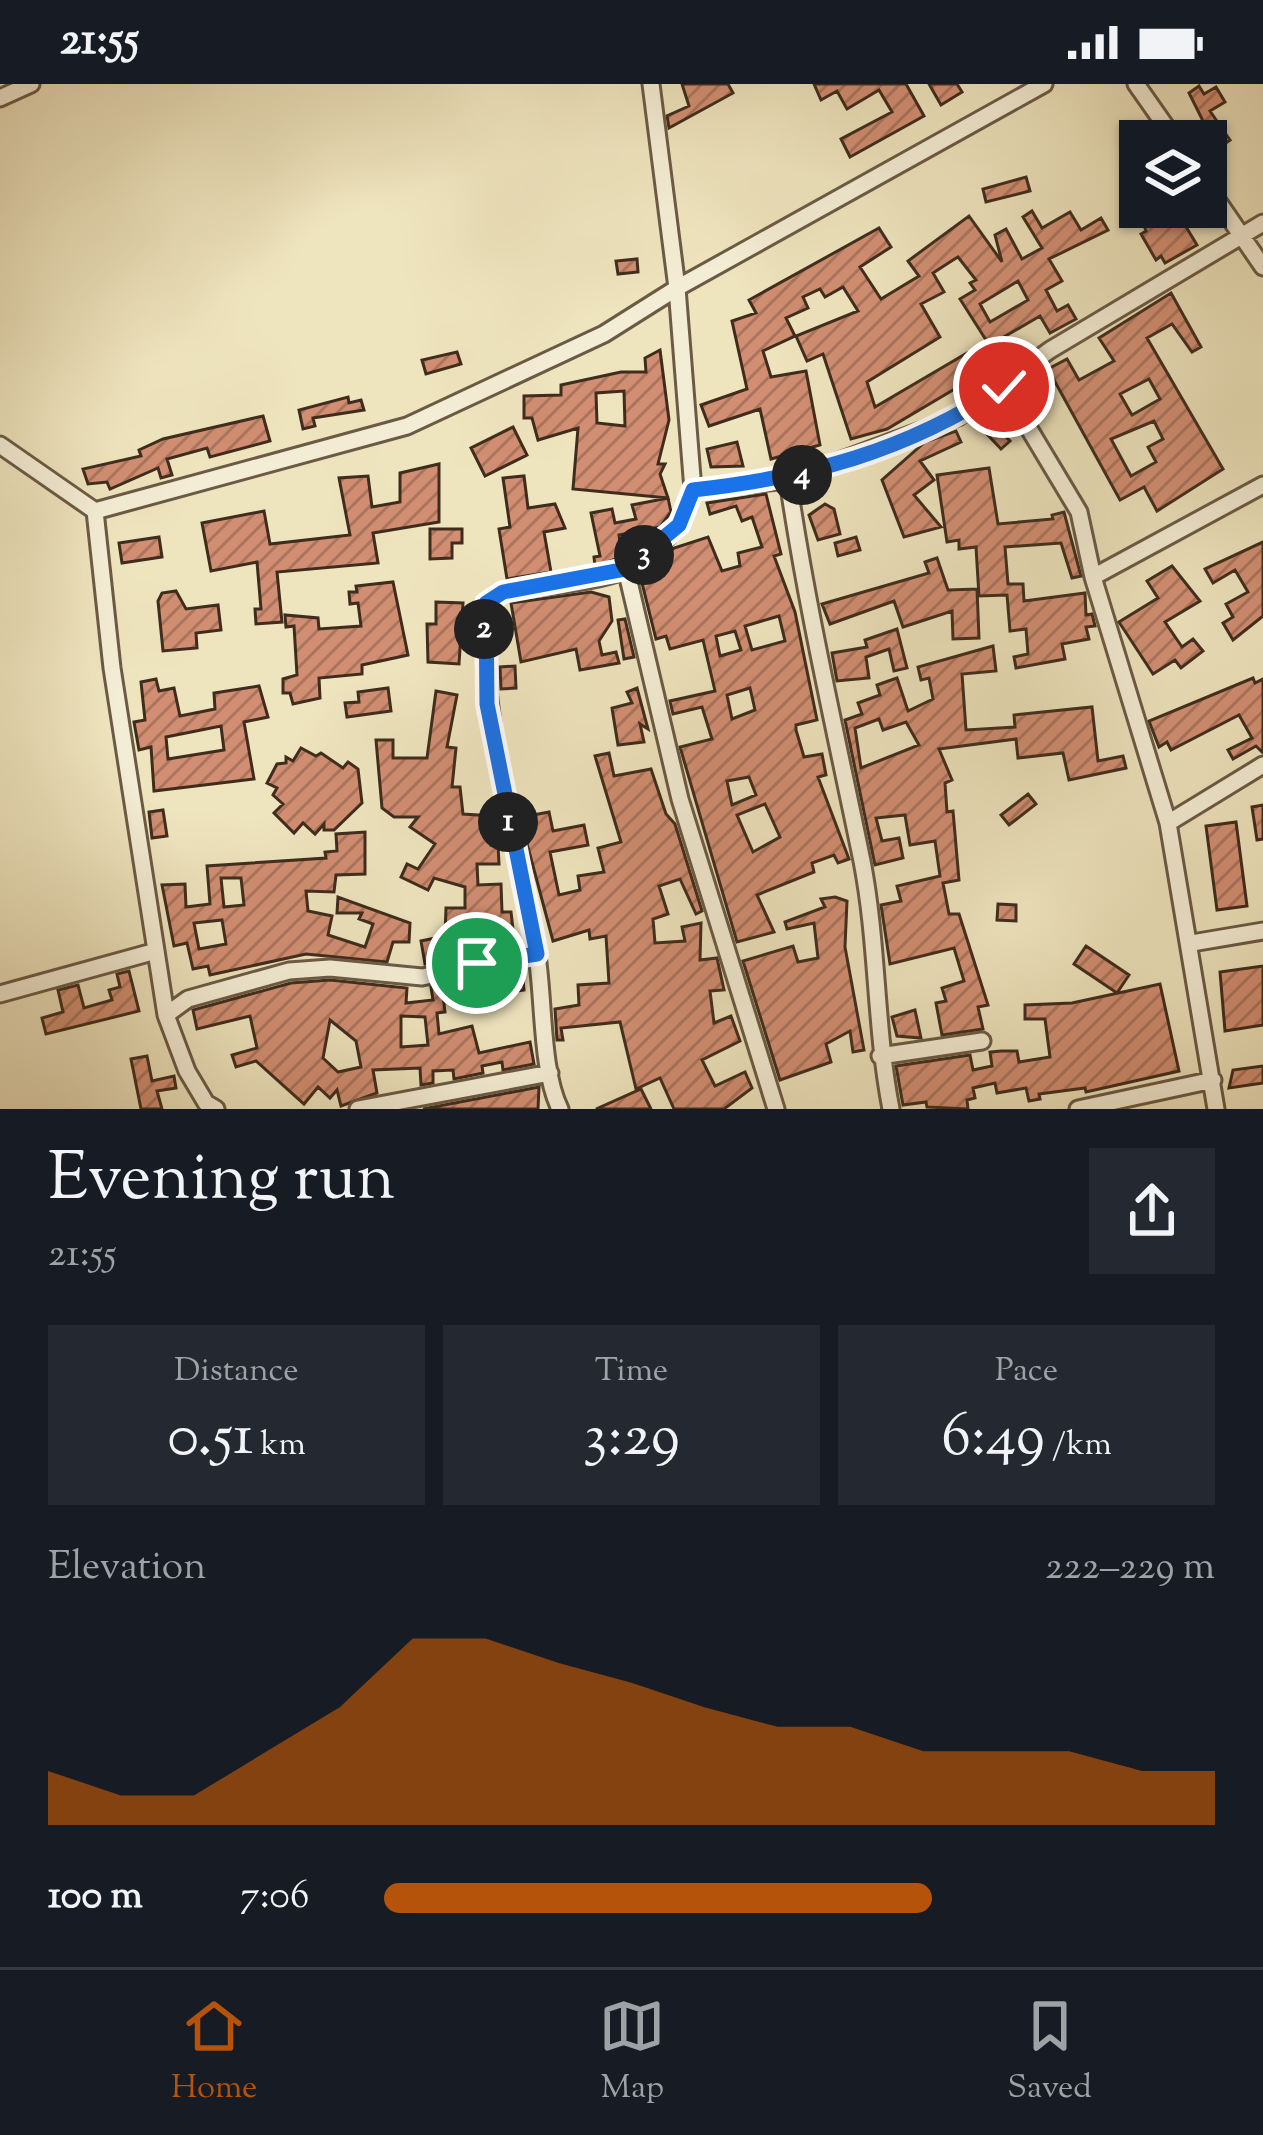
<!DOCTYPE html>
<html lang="en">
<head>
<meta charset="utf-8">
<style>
	:root { --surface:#171b24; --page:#242831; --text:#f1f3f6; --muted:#9ea1a6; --line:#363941; --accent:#b45309 }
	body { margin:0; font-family:"Sorts Mill Goudy",serif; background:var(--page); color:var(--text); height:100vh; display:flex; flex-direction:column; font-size:45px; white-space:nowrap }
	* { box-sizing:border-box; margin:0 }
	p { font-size:39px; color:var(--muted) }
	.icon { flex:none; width:66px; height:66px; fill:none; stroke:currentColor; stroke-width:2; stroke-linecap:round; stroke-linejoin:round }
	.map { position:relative; height:1025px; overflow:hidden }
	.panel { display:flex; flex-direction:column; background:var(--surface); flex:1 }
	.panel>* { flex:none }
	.tools { position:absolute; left:1119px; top:36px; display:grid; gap:24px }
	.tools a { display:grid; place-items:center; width:108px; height:108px; border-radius:0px; background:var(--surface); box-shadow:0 3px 9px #0004; font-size:60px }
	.pin { position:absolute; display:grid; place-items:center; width:102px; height:102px; color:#fff; margin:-51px; border:6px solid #fff; border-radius:50%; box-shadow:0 3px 12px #0007 }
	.km { position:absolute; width:60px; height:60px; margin:-30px; border-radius:50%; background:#222; color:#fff; font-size:33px; line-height:60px; text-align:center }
	.round { display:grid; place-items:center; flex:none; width:126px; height:126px; border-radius:0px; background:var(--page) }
	.head { display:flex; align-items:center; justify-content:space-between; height:204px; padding:0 48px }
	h1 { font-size:66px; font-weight:600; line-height:90px }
	.metrics { display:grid; grid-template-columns:repeat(3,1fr); gap:18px; height:204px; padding:12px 48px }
	.metrics div { display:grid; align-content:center; border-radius:0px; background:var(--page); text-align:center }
	.metrics b { font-size:60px; font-weight:600 }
	.metrics small { font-size:33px; font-weight:400 }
	.metrics p { font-size:33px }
	.chart { height:336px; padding:24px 48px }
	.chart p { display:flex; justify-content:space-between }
	.chart svg { width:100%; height:216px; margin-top:12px; fill:var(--accent); opacity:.7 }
	ul { padding:0 48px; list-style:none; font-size:39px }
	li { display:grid; grid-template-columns:192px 144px 1fr; align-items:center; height:90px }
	li i { height:30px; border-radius:15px; background:var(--accent) }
	.status { display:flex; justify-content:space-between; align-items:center; height:84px; padding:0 60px; background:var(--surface); direction:ltr }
	.status svg { height:33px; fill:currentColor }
	.menu { display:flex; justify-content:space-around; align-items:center; height:168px; border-top:3px solid var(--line); background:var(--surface); font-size:33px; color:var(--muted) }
	.menu a { display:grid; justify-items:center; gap:6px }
	.menu .on { color:var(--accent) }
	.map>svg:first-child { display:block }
</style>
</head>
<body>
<div class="status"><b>21:55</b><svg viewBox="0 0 49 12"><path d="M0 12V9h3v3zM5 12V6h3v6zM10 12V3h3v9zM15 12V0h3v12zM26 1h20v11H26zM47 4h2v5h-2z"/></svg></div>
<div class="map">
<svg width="1263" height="1025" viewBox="0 0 1263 1025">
	<defs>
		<pattern id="building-hatch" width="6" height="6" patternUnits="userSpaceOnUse" patternTransform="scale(3)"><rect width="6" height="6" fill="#d18e72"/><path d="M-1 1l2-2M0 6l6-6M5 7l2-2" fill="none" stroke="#ab745d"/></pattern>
	</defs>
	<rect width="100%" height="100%" fill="#eee4be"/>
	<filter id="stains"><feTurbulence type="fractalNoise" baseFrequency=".00167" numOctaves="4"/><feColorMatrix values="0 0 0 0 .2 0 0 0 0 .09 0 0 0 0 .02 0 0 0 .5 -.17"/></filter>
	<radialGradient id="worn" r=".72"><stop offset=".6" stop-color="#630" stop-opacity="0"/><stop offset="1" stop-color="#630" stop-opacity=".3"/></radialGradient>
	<!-- building -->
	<path fill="url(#building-hatch)" stroke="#3f2c1c" stroke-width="3" fill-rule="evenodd" d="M682,0H728L733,9L669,44L667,32L689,22Z
		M814,0H906L924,32L850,73L841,55L892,28L879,6L847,25L837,7L821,16Z
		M929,0H957L962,8L941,21Z
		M1199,2L1204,10L1216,3L1225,18L1210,27L1230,56L1217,65L1189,9Z
		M1026,93L1030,107L986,118L983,105Z
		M1147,123H1174L1197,161L1165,179L1161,172L1156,176L1141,150L1146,147L1139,128Z
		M1032,127L1042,144L1070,128L1081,146L1101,134L1108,146L1049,175L1062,197L1046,206L1057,227L1068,221L1076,235L1050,249L1040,232L1002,254L1013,270L1000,278L960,215L975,206L970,199L976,196L958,173L953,176L933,189L944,208L921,220L940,253L867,298L875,323L967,269L980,290L887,345L851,355L823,270L807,277L796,252L858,227L843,203L825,213L820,205L803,213L808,224L786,234L795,252L763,267L771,293L806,287L820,361L771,375L760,325L709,342L701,321L747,305L732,237L756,229L749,216L879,144L891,163L860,183L881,215L919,192L908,177L969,132L1002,178L995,151L1006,145L1022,175L1042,164L1023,133ZM1018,197L1028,216L990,238L980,220Z
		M637,175L638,188L618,190L616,177Z
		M1171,209L1201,263L1192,268L1172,240L1147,254L1223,385L1157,427L1144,403L1120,416L1048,285L1067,275L1079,296L1114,277L1099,254ZM1149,295L1160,315L1132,331L1120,310ZM1154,337L1163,355L1148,363L1156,378L1131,392L1111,355Z
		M660,266L669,336L658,380H665L660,390L668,414L573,405L578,344L538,356L532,334H524V312L561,311V301L621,288H646L645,274ZM624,307L625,342L597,339L596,309Z
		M457,268L461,280L426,290L422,276Z
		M348,313L349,319L361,316L364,326L313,334L315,342L303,345L299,326Z
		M263,332L270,357L210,373L207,364L167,375L172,391L161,394L158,384L110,405L107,398L88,400L83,385L141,372L139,366L163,355Z
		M991,338L1010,357L1001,365L983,346Z
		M513,343L527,371L485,392L471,364Z
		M956,347L961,358L920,377L934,396L914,411L941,443L904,453L882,396L925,358Z
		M737,358L743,382L711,383L707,365Z
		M439,380V438L373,449L378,479L277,488L282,538L256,540L255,525H261L257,478L211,487L202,439L264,427L270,460L350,451L339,394L368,392L372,423L400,418V389Z
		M989,384L998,440L1053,435L1052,431L1064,428L1081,492L1072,494L1061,459L1005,463L1008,500H1023L1024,517L1085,509L1086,531L1092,530L1095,542L1086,543L1089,555L1062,560L1065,575L1016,584L1014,573L1028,570L1026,545L1010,547L1007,511L979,512L976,463L959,465V456L947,458L937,391Z
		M524,392L528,424L555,420L565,444L544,448L551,488L507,495L499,445L510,443L503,394Z
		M766,410L781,470L774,472L795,528L817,636L796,641V646L804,673L822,670L826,691L818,693L849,775L838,779L834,771L812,779L814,788L757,811L774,848L737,858L680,663L712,655L702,623L673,630L670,617L715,607L703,556L670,565L666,552L656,555L640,491L674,464L708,453L722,487L740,482L738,469L762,463L752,433L742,437L736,422L710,430L707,419ZM779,532L785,557L752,566L745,542ZM735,547L741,566L720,572L716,552ZM750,604L755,626L732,635L727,611ZM749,693L756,711L732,721L727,697ZM765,720L780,753L753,768L737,731Z
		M668,414L671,428L660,443L619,451L622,473L595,482L594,473L600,472L591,429L612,425L615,439L636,435L632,421Z
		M825,420L834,425L840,450L818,456L809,431Z
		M430,445H462V459H452V474L430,475Z
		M159,453L162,473L122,479L119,459Z
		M856,453L860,466L838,472L835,459Z
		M1263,458V532L1233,556L1223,539L1233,533L1226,520L1248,508L1235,486L1213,499L1205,485Z
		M937,474L948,506L977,505L979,554L953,555L952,527L903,543L894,517L830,540L822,520L929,489L925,478Z
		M1172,482L1200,517L1165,538L1182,563L1193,555L1203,567L1181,584L1175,576L1153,590L1119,538L1158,514L1147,497Z
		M393,498L408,571L362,581V590L319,594L320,614L293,620L290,609H283V595L297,591L294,542L286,543L285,531L318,534L319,545L361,542L358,519L350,520L349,508H357L356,502Z
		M176,507L186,525L218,521L221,546L196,549L197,564L163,567L158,517L162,509Z
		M591,508L609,513L612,537L599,557L602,571L616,568L619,579L580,586L576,565L521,578L511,519Z
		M436,518L463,519L459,580L428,578L427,540H436Z
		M625,535L634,573L624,575L618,536Z
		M897,545L907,584L894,587L889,565L866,573L869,594L837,597L832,569L867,563L865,556Z
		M993,562L996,587L962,590L966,646L1015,643L1014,631L1092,623L1098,677L1123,672L1126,684L1069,696L1063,669L1018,674L1016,655L939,665L952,696L945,699L947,728L953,727L959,796L943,799L949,830H959L988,921L978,923L983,945L942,951L936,919L946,917L942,904L964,897L954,864L890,880L881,821L901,817L897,802L940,792L935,757L910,761L905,731L876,734L882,757L899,754L903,774L875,781L845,636L862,630L858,619L880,611L877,601L897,594L908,627L933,615L929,594L921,596L918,583ZM879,635L883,646L906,638L919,661L861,684L855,644Z
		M515,582L516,604L501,605L500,583Z
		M1253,594L1255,599L1263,595V669L1256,662L1233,675L1228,666L1252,654L1239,631L1171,666L1167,658L1159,663L1149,637Z
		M156,595L159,607L174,604L180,632L215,625L214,609L259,602L268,633L244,638L254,695L154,707L151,663L139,666L134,638L145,636L141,598ZM221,642L224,666L168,675L166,653Z
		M388,604L391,627L347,633L345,619L359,618L358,608Z
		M637,604L648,645L640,640L644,658L618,661L612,624L632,619L627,608Z
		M436,607L457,611L447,663L456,664L452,703H460L463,730L493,732L491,761H498L499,780H477L478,801L501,800L502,828H511L515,862L425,880L421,857L445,852L446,824H465V803L434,794L428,806L401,793L407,780L418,785L435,760L410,743L418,733H394L382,724L376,656H393V674H427Z
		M301,664L316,672L321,669L343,684L348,678L358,685L362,719L334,746H324V740L315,750L303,739L294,749L274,729L283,720L273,711L277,704L267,699L277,680L286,679V673L293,677Z
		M609,669L614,692L651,685L666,730L675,740L702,827L696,830L680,795L659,802L668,830L653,835L655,859L685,857L682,843L701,839L700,876L717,874L724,906L710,907L714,939L731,932L740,957L702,976L715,1002L745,988L752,1004L724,1025H674L660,994L636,1005L620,938L561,944L563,956H557L555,925L579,921L578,901L609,899L606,852L590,855L589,846L553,857L525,752L531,751L528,732L549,728L553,747L584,741L588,761L550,768L559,811L580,806L578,792L604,788L598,764L621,758L595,672Z
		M1028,710L1036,720L1009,741L1001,731Z
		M1263,721V755L1257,756L1252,723Z
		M163,726L167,752L152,754L149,728Z
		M1236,738L1247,822L1217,826L1206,742Z
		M365,748V790L336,791L334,808L306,807L308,827L332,832L328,851L365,863L373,840L359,835L362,829H337L338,813L410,839L409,858H393L387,878L306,870L210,891L208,882L193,885L187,859L174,862L162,801L185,800L186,823L210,820L207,782L326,774L325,768L337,767L336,750ZM221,794H241L244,821L224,823ZM222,836L226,860L199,865L194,839Z
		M835,813L847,817L845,863L864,966L853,968L850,947L826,960L831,978L780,996L743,877L793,862L798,878L818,874L814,839L787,845L785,838L825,823L821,815Z
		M998,820L1016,821V837L997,836Z
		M1086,862L1129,891L1117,909L1074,880Z
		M1263,882V941L1225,947L1220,888Z
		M522,885L524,906L505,909L502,889Z
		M129,887L139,927L46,950L42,934L63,928L58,906L78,901L84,924L112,916L109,906L120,903L117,890Z
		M330,896L407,904L406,919L433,916L431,903L471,896L472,903L443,911L445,928L437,929L439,950L472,942L479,969L530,958L534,980L503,986L502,978L482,982L483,989L454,995L453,986L433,987V999L421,1001L420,984L373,986L377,1009L341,1022L337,1006L330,1014L318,1003L304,1020L256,977L236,983L232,971L257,964L250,932L197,945L193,926L291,899ZM401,932L425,933L428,961L401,963ZM330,936L356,957L361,983L338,988L323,974Z
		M1160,900L1179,987L1086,1008L1085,1004L1039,1010L1040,1015L1029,1017L1026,1004L997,1009L995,999L973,1004L975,1014L967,1016L968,1025L927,1023L926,1018L903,1021L896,982L970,971L973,986L992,982L990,968L1001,967H1017L1019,978L1050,973L1045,935H1025V921L1072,919Z
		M915,926L921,954L897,952L892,933Z
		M147,972L152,997L174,992L176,1004L157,1007L162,1025H141L131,975Z
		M1263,982V999L1229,1004L1233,986Z
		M539,1003L538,1025H423Z
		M641,1005L651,1025H596Z"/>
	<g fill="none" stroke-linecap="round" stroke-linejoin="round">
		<defs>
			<path id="minor" d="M1136,0L1176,57
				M0,14L31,0
				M1206,100L1263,183
				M1004,303L1079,428L1093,493L1168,739L1216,1025
				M0,361L95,427L407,342L604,250L677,204L1044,0
				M788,396C807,525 836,650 862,777C878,859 875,943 891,1025
				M693,406L788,396L958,333L1050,266L1263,139
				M95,427L112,584L166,931L187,987L206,1019L216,1025
				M626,485L680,715L776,1025
				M1093,493L1263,401
				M1168,739L1263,681
				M1192,859L1263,847
				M0,910L156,867
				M166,931L188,915L289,887L330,884L422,893L537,870
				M880,972L982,957
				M358,1025L550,989
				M560,1025C541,987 544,915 537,872C518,753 479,641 486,519L503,508C536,502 598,499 627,485C656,471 687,437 693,406L677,204L651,0
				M1078,1025L1213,996"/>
		</defs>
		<!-- minor casing -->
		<use href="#minor" stroke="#6b5a44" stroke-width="21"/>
		<!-- minor -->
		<use href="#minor" stroke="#f4edd5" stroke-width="15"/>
	</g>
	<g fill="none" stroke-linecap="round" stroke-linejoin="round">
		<defs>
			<path id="route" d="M477,879L537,870L487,620L486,519L503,508L626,485L679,441L693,406C810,393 904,368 1004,303"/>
		</defs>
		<!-- route casing -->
		<use href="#route" stroke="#fff" stroke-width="24"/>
		<!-- route -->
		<use href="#route" stroke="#1a73e8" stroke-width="15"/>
	</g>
	<rect width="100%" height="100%" filter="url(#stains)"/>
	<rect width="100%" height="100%" fill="url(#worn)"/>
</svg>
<div class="tools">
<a><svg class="icon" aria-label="layers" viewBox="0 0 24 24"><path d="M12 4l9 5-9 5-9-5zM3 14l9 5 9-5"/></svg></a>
</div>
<div class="pin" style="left:477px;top:879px;background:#1e9e55"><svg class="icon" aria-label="arrive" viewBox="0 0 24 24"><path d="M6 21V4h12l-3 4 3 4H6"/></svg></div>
<div class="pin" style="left:1004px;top:303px;background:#d93025"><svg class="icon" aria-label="check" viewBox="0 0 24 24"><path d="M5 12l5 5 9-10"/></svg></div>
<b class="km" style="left:508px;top:738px">1</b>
<b class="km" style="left:484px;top:545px">2</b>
<b class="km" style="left:644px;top:471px">3</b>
<b class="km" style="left:802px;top:391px">4</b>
</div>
<section class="panel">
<div class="head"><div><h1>Evening run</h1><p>21:55</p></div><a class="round"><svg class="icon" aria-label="share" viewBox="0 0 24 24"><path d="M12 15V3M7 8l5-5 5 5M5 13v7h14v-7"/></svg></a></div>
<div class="metrics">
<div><p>Distance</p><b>0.51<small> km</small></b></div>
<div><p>Time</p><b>3:29</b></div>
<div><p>Pace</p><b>6:49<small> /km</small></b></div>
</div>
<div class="chart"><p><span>Elevation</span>222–229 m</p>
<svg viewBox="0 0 160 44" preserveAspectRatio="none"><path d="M0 44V33L10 38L20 38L30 29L40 20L50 6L60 6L70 11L80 15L90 20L100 24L110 24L120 29L130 29L140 29L150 33L160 33V44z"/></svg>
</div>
<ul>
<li><b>100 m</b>7:06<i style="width:66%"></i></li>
</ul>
</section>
<nav class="menu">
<a class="on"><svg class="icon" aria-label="home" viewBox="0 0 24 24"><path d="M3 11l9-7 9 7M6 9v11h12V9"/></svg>Home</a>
<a><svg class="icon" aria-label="map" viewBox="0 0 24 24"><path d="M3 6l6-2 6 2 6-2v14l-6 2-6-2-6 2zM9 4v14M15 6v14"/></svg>Map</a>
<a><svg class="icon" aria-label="saved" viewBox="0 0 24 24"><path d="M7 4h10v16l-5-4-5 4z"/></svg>Saved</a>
</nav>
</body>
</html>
